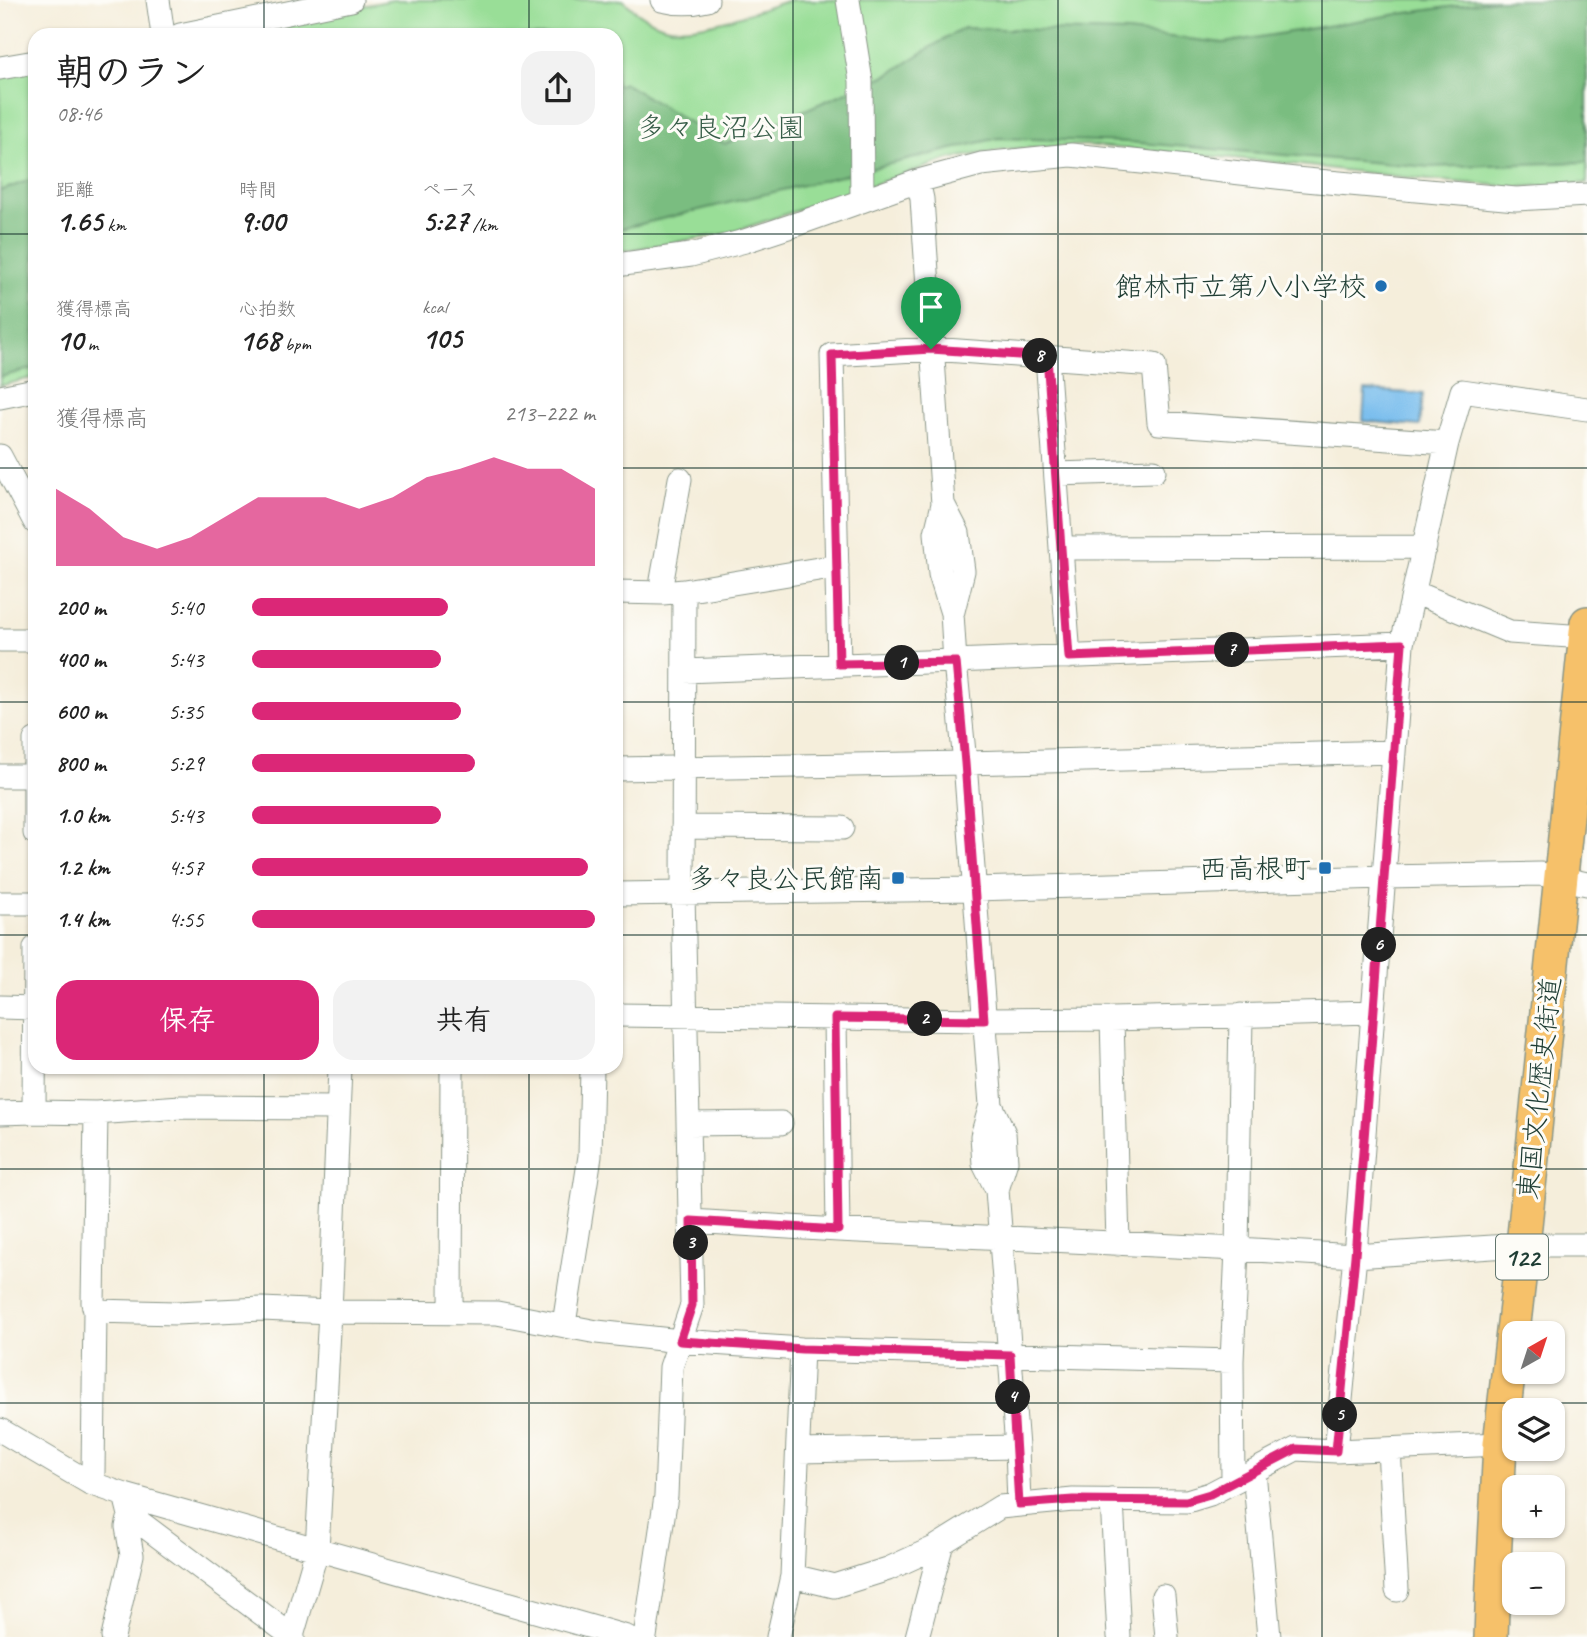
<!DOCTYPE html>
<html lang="ja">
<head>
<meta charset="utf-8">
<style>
	:root { --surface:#fff; --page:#f2f2f2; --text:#222; --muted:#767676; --accent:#db2777 }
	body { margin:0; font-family:Caveat,"Klee One",sans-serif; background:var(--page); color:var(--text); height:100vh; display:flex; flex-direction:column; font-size:26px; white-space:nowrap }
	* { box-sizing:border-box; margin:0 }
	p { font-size:23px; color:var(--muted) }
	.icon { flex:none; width:38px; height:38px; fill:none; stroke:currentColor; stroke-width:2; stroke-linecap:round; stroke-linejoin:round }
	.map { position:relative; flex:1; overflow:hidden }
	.details { position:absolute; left:28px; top:28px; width:595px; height:1046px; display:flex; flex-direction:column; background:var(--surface); border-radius:21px; box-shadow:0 2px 5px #0004 }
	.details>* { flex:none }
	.needle { width:46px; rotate:39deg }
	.tools { position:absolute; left:1502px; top:1321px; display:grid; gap:14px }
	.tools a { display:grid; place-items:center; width:63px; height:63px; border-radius:14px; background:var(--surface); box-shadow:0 2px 5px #0004; font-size:35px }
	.pin { position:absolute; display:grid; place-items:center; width:60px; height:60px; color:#fff; margin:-72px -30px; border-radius:50% 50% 50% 0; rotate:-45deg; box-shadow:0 0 7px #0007 }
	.pin .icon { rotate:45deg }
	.km { position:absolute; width:35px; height:35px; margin:-18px; border-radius:50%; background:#222; color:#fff; font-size:19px; line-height:35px; text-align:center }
	.round { display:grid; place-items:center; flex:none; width:74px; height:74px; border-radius:21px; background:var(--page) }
	.summary { display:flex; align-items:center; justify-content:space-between; height:119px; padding:0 28px }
	h1 { font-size:38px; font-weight:700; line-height:52px }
	.stats { display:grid; grid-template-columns:repeat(3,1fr); gap:10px; height:119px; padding:7px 28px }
	.stats div { display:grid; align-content:center }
	.stats b { font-size:30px; font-weight:700 }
	.stats small { font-size:19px; font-weight:400 }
	.stats p { font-size:19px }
	.chart { height:196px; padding:14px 28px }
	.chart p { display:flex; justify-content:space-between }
	.chart svg { width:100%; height:126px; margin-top:7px; fill:var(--accent); opacity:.7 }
	.action { display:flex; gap:14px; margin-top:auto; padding:14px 28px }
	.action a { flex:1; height:80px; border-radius:21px; background:var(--accent); color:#fff; font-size:28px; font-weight:700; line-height:80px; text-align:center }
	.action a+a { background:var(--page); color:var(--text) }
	ul { padding:0 28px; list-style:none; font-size:23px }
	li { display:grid; grid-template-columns:112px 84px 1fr; align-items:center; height:52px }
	li i { height:18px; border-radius:9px; background:var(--accent) }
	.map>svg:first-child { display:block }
</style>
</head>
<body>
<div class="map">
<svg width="1587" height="1637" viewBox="0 0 1587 1637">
	<rect width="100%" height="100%" fill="#fdfcf7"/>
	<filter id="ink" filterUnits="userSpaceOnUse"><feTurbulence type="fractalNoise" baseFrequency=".0143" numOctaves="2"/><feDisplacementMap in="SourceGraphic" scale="14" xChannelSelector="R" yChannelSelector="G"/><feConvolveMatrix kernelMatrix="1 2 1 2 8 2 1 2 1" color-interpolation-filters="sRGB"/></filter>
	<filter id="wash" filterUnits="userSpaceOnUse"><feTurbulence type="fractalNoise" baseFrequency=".00686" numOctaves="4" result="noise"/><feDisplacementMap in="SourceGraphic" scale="28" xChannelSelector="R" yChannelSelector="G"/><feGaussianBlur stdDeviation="1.57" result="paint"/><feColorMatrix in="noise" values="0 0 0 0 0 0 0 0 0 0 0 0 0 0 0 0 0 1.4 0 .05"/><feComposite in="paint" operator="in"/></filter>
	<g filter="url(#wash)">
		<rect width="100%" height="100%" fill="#f5eedb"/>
		<!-- green -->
		<path fill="#99de97" stroke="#5c8e66" stroke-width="2" d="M393,0H623C634,11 649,21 664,26C695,35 760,9 791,0H1587V183L1519,187L1429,180L1265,161L1086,145L1007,149L949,159L730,233L616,252V35H212Z
			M35,69V377L0,386V76Z"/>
		<!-- forest -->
		<path fill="#7abd80" stroke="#4c7d5a" stroke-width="2" d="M1498,0H1587V162L1430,167L1127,142L998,138L616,230V86L624,83L725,144L889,74L931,47L964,28L1127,32L1224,43L1392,15Z
			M35,178V368L0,377V191Z"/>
		<!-- water -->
		<path fill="#76bced" stroke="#4a7c90" stroke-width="2" d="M1365,390L1423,394L1420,426L1363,421Z"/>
	</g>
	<g filter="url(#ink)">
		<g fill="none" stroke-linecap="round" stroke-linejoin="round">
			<defs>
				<path id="minor" d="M158,0L163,35
					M662,0C678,4 691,4 707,0
					M848,0L861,81L862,201
					M180,35L351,0
					M0,68L35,62
					M918,181L922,199L943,504L936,533L940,574L952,613L955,662L965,763L991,1105L982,1136L984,1164L997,1190L1017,1447L1019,1504
					M616,265L691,255L745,241L800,223L918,181L981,164L1071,155L1142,162L1295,179L1516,199L1587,195
					M1047,357L1069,657
					M0,397L35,390
					M0,456L35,522
					M1056,474L1154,471
					M943,504L958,533L963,571L953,611
					M1061,548L1425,547
					M684,591L683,893L692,1305L680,1341L802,1349L1232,1361
					M616,592L663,593L684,591L837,566
					M1414,592L1510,632L1585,637
					M663,593L662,580L680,479
					M0,640H35
					M839,665L832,355L931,349L1154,365L1159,423L1447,443
					M684,671L1402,644
					M35,740V833
					M1394,752L1402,644L1447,443L1462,391L1587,409
					M616,769L965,763L1394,752L1373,1012L1355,1256L1336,1451
					M0,776H35
					M683,827L842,828
					M616,894L975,889L1385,877L1541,874L1587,884
					M0,903H35
					M0,1007L35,1008
					M616,1015L984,1020L1112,1019L1373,1012
					M835,1019L838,1230
					M1112,1019L1118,1244
					M991,1105L1004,1133L1006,1161L997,1190
					M34,1112L35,948
					M0,1113L34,1112L96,1113L181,1107L338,1108
					M688,1124L781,1123
					M691,1221L838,1230L1237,1249L1241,1015
					M95,1311L176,1313L262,1309L330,1312L497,1313L597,1332L680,1341L671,1367L666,1496L645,1637
					M451,1313L452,1068
					M564,1324L590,1156L592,1068
					M0,1430L90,1483L125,1495L627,1637
					M1389,1449L1397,1590
					M798,1451L1017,1447
					M1254,1471L1269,1637
					M1233,1482L1296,1449L1336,1451L1500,1444
					M90,1483L93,1472L95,1311L93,1303L96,1113
					M125,1495L130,1515L293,1637
					M1112,1500L1119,1637
					M792,1576L802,1349
					M1163,1596L1167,1637
					M292,1636L317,1550L330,1312L340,1068
					M113,1637L132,1555L127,1527L130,1515
					M778,1637L792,1576L834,1586L888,1569L934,1548L1000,1507L1073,1500L1187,1501L1210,1494L1233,1482L1232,1361L1237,1249L1355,1256L1523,1245H1587
					M917,1637L942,1543"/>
				<path id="highway" d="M1491,1637L1493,1582L1500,1444L1523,1245L1587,623"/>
			</defs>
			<!-- minor casing -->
			<use href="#minor" stroke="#8a9688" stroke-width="25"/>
			<!-- highway casing -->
			<use href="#highway" stroke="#8a9688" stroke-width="36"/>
			<!-- minor -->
			<use href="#minor" stroke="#fff" stroke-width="23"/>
			<!-- highway -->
			<use href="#highway" stroke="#f6c16b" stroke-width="33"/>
		</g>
	</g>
	<g fill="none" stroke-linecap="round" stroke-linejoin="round" filter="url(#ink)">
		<defs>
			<path id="route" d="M931,349L1047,357L1069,657L1402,644L1355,1256L1336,1451L1296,1449L1210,1494L1186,1501L1073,1500L1019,1504L1010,1355L802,1349L680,1341L692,1305L691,1221L838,1230L835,1018L984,1020L965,763L956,662L839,664L832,355Z"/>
		</defs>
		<!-- route casing -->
		<use href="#route" stroke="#fff" stroke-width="14"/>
		<!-- route -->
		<use href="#route" stroke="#db2777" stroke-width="9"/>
	</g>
	<!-- grid -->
	<path fill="none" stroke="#1f3d34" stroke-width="2" stroke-opacity="0.55" d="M264,0V35M529,0V35M793,0V1637M1058,0V1637M1322,0V1637M0,234H35M616,234H1587M0,468H35M616,468H1587M0,702H35M616,702H1587M0,935H35M616,935H1587M264,1068V1637M529,1068V1637M0,1169H1587M0,1403H1587"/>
	<!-- markers -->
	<g fill="#1f6fb2" stroke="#fdfcf7" stroke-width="2.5">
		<circle cx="1381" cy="286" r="7"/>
		<rect x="1318" y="861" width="14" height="14" rx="3.5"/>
		<rect x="891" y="871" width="14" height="14" rx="3.5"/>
	</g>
	<g text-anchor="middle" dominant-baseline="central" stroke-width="6" stroke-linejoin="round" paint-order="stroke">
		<!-- shield labels -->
		<rect fill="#fdfcf7" stroke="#62766e" stroke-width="2" x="1496" y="1234.5" width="52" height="45" rx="5"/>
		<g font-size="26" font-weight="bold" fill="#1f3d34">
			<text x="1522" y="1257">122</text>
		</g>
		<!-- park labels -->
		<g font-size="28" fill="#375d48" stroke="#fdfcf7">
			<text x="721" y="127">多々良沼公園</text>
		</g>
		<!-- poi labels -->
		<g font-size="28" fill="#1f3d34" stroke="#fdfcf7" text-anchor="end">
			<text x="1367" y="286">館林市立第八小学校</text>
			<text x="1311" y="868">西高根町</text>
			<text x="884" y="878">多々良公民館南</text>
		</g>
		<!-- street labels -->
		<g font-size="28" fill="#1f3d34" stroke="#fdfcf7">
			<text transform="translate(1539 1088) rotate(-84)">東国文化歴史街道</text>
		</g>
	</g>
</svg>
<div class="tools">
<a><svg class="needle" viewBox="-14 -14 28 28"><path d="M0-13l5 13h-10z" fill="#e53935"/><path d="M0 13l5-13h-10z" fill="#767676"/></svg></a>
<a><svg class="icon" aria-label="layers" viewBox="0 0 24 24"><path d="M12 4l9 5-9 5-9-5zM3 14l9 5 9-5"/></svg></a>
<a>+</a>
<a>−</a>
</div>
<div class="pin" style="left:931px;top:349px;background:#1e9e55"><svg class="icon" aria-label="arrive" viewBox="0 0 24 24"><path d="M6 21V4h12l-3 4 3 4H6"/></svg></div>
<b class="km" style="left:902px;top:663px">1</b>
<b class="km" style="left:925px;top:1019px">2</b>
<b class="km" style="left:691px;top:1243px">3</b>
<b class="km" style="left:1013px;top:1397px">4</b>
<b class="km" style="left:1340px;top:1415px">5</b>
<b class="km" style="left:1379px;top:945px">6</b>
<b class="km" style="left:1232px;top:650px">7</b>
<b class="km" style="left:1040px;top:356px">8</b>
<section class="details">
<div class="summary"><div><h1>朝のラン</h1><p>08:46</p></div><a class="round"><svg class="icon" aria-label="share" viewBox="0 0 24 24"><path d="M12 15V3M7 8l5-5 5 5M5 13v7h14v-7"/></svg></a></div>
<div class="stats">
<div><p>距離</p><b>1.65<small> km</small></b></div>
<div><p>時間</p><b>9:00</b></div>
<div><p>ペース</p><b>5:27<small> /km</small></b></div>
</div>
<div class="stats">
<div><p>獲得標高</p><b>10<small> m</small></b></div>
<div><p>心拍数</p><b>168<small> bpm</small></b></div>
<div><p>kcal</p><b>105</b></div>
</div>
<div class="chart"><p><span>獲得標高</span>213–222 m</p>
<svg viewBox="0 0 160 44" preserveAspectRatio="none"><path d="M0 44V17L10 24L20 34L30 38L40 34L50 27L60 20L70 20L80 20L90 24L100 20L110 13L120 10L130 6L140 10L150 10L160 17V44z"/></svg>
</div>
<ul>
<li><b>200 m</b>5:40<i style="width:57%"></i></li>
<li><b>400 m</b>5:43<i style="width:55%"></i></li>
<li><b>600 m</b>5:35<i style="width:61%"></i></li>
<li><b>800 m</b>5:29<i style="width:65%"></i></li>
<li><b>1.0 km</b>5:43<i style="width:55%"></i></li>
<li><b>1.2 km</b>4:57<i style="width:98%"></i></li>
<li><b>1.4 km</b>4:55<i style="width:100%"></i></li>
</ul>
<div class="action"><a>保存</a><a>共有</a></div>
</section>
</div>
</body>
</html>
